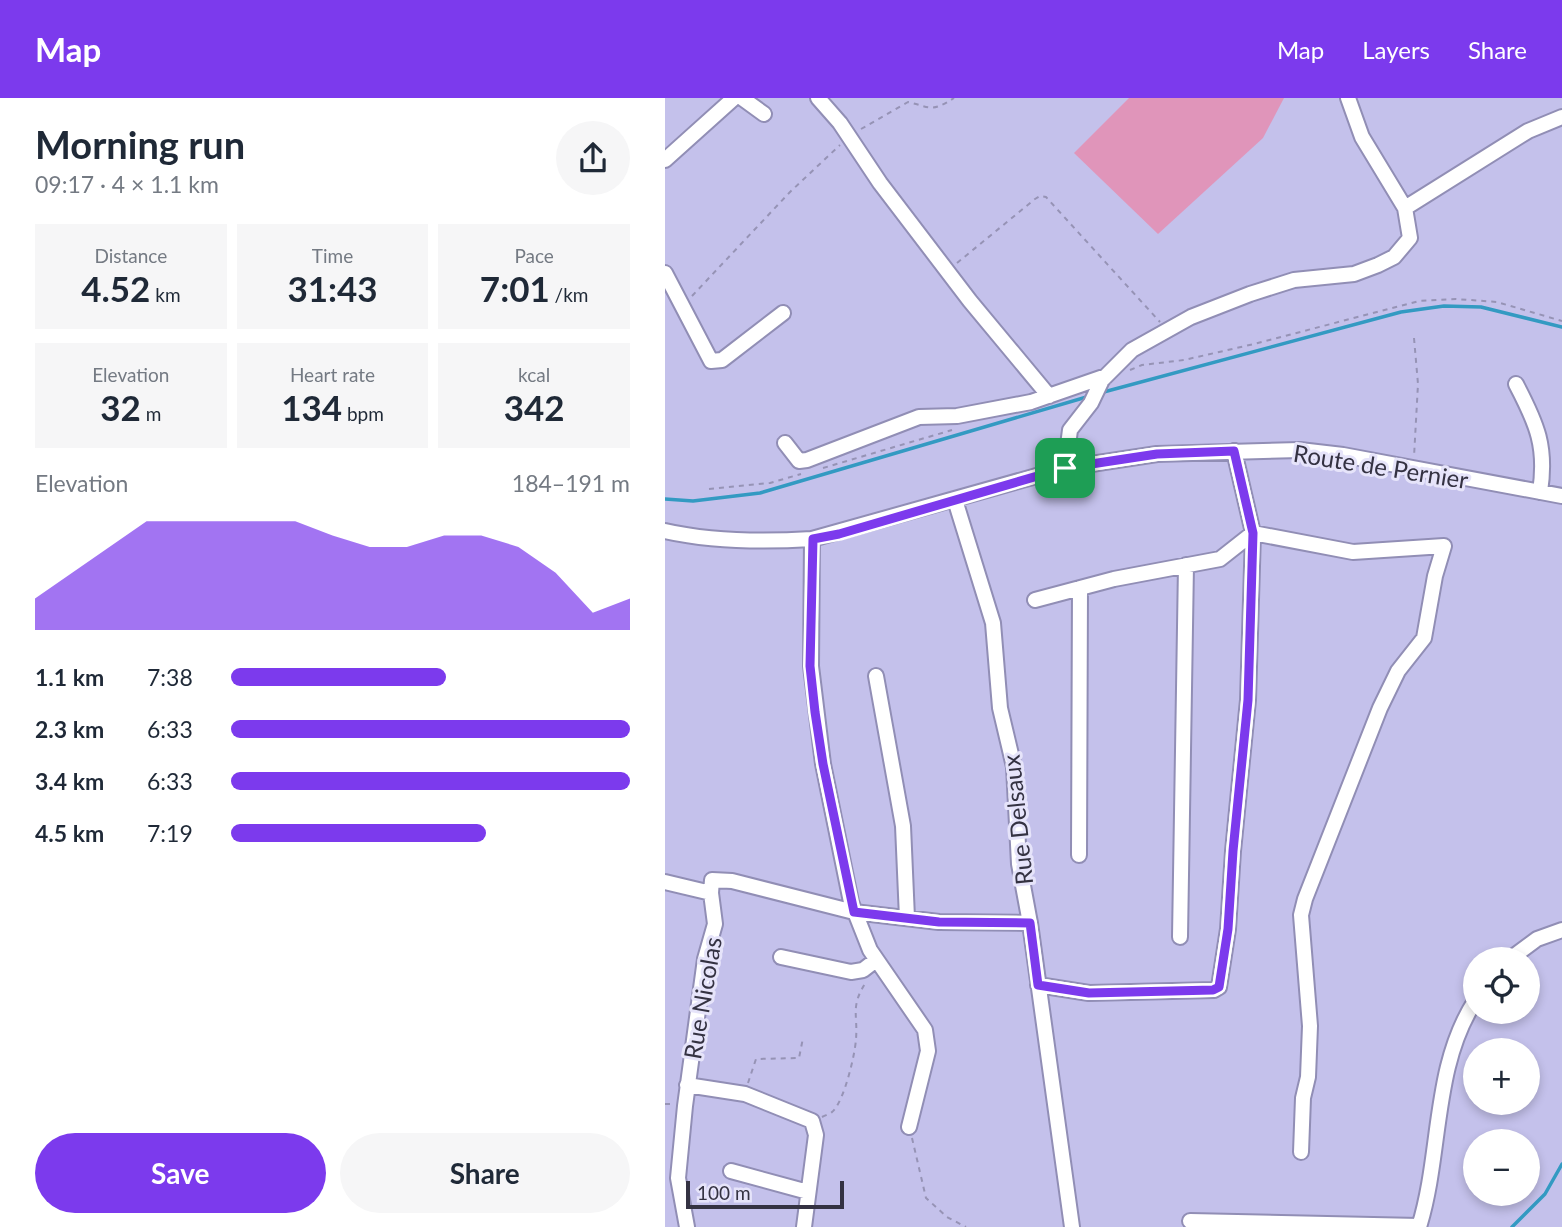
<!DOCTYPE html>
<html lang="en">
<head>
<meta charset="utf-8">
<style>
	:root { --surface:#fff; --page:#f6f6f7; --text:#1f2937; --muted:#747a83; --accent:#7c3aed }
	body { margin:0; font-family:Lato,sans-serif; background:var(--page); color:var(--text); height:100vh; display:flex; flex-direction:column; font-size:26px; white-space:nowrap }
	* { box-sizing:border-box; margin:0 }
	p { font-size:23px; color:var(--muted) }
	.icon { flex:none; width:38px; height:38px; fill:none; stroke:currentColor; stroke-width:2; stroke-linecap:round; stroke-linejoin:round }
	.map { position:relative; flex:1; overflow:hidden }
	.sheet { display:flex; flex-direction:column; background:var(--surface); width:665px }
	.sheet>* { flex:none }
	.fabs { position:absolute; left:798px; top:849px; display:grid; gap:14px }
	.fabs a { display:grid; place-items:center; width:77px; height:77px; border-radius:50%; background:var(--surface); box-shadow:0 4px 10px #0003; font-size:35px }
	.scale { position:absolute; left:21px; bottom:18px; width:158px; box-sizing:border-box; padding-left:7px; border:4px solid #343242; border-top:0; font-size:19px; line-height:24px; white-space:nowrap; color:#343242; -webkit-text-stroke:5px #e6e4fa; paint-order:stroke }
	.pin { position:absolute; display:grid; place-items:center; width:60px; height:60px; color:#fff; margin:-30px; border-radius:14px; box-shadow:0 4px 10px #0006 }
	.round { display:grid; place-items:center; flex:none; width:74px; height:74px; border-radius:37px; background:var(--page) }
	.overview { display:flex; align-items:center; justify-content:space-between; height:119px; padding:0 35px }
	h1 { font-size:38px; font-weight:700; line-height:52px }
	.metrics { display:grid; grid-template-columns:repeat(3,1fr); gap:10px; height:119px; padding:7px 35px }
	.metrics div { display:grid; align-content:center; border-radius:0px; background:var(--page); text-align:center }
	.metrics b { font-size:35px; font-weight:700 }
	.metrics small { font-size:19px; font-weight:400 }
	.metrics p { font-size:19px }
	.chart { height:196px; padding:14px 35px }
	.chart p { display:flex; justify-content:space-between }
	.chart svg { width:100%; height:126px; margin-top:7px; fill:var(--accent); opacity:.7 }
	.cta { display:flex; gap:14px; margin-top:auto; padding:14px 35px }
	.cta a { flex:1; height:80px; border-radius:42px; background:var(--accent); color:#fff; font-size:28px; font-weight:700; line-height:80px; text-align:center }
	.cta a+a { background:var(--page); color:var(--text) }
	ul { padding:0 35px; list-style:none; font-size:23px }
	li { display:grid; grid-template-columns:112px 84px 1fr; align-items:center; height:52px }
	li i { height:18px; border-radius:9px; background:var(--accent) }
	header { display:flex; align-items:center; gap:42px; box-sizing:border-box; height:98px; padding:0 35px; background:var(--accent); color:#fff }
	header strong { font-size:33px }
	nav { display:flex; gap:38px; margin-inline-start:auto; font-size:24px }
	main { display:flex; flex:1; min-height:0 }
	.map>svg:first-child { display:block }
</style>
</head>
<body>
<header>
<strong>Map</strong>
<nav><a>Map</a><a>Layers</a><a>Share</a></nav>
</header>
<main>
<section class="sheet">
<div class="overview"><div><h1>Morning run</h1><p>09:17 · 4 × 1.1 km</p></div><a class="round"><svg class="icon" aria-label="share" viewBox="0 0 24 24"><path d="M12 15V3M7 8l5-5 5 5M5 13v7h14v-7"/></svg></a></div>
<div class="metrics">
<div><p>Distance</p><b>4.52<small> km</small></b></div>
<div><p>Time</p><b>31:43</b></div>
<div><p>Pace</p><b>7:01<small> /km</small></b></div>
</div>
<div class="metrics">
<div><p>Elevation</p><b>32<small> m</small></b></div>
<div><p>Heart rate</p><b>134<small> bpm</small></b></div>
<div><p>kcal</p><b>342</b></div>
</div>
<div class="chart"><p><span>Elevation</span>184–191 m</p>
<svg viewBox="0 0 160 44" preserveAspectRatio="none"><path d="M0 44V33L10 24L20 15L30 6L40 6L50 6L60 6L70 6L80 11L90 15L100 15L110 11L120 11L130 15L140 24L150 38L160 33V44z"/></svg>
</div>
<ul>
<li><b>1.1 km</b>7:38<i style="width:54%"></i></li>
<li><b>2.3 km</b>6:33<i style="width:100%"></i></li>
<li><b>3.4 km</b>6:33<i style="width:100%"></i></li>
<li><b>4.5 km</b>7:19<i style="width:64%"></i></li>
</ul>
<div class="cta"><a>Save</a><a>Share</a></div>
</section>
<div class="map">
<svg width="897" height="1129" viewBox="0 0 897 1129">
	<rect width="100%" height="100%" fill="#c4c1eb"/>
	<!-- green -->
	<path fill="#e095ba" d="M464,0H619L598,40L493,136L409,55Z"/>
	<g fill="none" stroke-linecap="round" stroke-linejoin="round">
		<!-- stream -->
		<path stroke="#339ac2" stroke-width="3.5" d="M435,295L736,214L779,208L816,209L897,229
			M0,401L28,403L95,395L425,298
			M847,1129L880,1096L897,1066"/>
		<defs>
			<path id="minor" d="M77,0L99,16
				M153,0L175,25L215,85L305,203L384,298
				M0,62L69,0
				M740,110L863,33L897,19
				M0,175L46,263L57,262L118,215
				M851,286C872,326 882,349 875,394
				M120,345L134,363L142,362L254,319L292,318L366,304L441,278
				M400,370L405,332L426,305L437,282L467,252L526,219L585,196L629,182L689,176L713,167L729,159L745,140L740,110L697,39L683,0
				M290,402L328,525L335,610L349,669L354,766L365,825L407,1129
				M0,433C48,444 99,444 147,441L400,370L492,356L635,352L678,357L897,398
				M147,441L146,568L158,666L186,804L205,852L260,932L263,953L244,1029
				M370,502L449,481L555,461L588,435L688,454L779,448L770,478L759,540L733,573L715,610L640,801L636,817L645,928L643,979L638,1000L636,1054
				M211,578L238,728L242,820
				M414,757L415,490
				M0,784L46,795
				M515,839L521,467
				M116,859L186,874L198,872L211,862
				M845,861L872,841L897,832
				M373,887L424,895L549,892L554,889L563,831L568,753L583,602L588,435L569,353
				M22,987L80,996L147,1023L151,1037L139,1129
				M66,1073L143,1094
				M525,1123L754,1128
				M22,1129L13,1080L20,1008L40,861L50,826L46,795L47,782L67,783L189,814L274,824L365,825
				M754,1129C777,1055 767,970 810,903"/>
		</defs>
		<!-- minor casing -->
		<use href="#minor" stroke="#918eb5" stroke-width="18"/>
		<!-- path -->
		<path stroke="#9693b5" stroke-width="2" stroke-dasharray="5 5" stroke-linecap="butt" d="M196,31L243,4C265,9 266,15 289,0
			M292,165L370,101L375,98L381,99L495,224
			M27,198L125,94L175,47
			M749,240L753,286L749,359
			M465,272L477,267L519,262L589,246L754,203L791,201L832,204L897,223
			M158,370L287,332
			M44,391L105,385L136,376
			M83,985L91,961L134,960L138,940
			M0,1006H8
			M157,1019C161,1017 165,1016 167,1014C179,1004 190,957 191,941C193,916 185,909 201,884
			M247,1040L261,1100L282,1119L301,1129"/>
		<!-- minor -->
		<use href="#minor" stroke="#fff" stroke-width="14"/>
	</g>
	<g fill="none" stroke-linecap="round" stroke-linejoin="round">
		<defs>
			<path id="route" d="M569,353L588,435L583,602L568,753L563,831L554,889L548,892L424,895L373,887L365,825L274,824L189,814L158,666L150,614L145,568L148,441L174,436L400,370L492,356Z"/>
		</defs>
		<!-- route casing -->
		<use href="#route" stroke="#fff" stroke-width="14"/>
		<!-- route -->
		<use href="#route" stroke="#7c3aed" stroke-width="9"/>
	</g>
	<g text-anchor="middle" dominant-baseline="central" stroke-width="6" stroke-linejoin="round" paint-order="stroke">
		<!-- street labels -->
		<g font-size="24" fill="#343242" stroke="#e6e4fa">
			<text transform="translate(716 368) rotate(9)">Route de Pernier</text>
			<text transform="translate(352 722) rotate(-96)">Rue Delsaux</text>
			<text transform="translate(37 900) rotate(-80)">Rue Nicolas</text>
		</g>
	</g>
</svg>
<div class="fabs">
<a><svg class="icon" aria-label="locate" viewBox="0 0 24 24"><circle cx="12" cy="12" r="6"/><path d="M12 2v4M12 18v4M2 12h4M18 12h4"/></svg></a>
<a>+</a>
<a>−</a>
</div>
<div class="scale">100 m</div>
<div class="pin" style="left:400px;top:370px;background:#1e9e55"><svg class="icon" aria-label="arrive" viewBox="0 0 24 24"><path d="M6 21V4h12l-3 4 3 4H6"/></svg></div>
</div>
</main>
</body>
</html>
